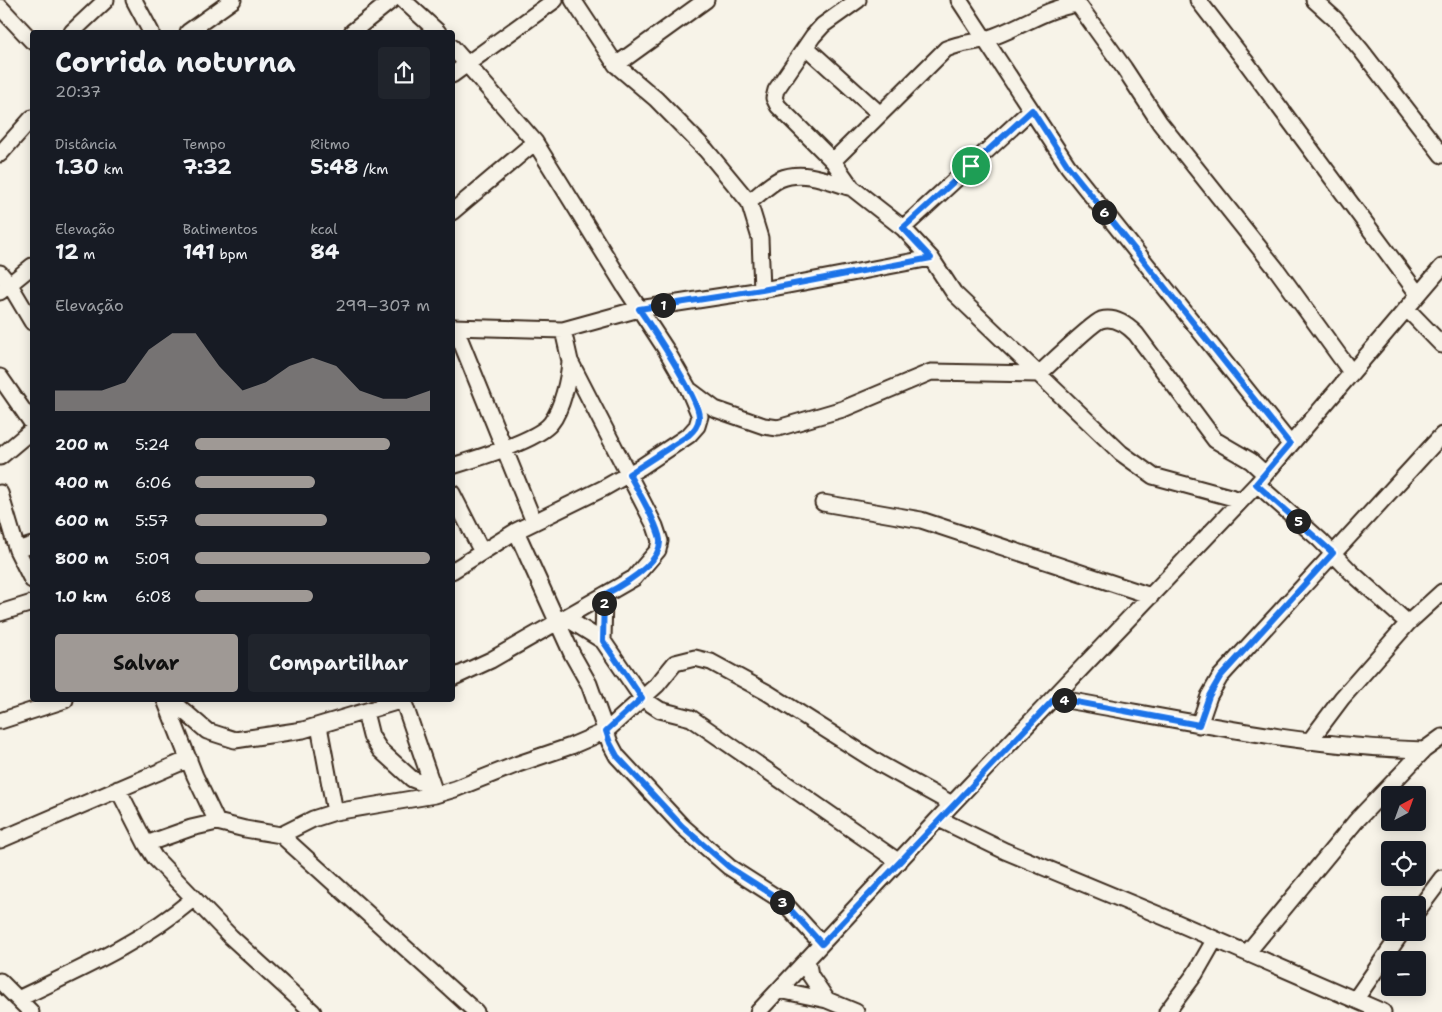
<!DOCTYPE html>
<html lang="pt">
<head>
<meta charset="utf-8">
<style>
	:root { --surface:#171b24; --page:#20242c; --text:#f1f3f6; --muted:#9ea1a6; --accent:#9f9995 }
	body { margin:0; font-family:"Shantell Sans",sans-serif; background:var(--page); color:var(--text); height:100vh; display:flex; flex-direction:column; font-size:19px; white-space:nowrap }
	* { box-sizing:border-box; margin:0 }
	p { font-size:16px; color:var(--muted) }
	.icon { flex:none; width:28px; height:28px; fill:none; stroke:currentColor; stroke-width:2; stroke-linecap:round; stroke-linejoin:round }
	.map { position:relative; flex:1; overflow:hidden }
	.panel { position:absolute; left:30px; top:30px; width:425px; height:672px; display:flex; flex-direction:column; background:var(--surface); border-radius:5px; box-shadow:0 2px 12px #0003 }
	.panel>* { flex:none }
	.needle { width:32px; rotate:41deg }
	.buttons { position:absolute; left:1381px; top:786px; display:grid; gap:10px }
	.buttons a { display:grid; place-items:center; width:45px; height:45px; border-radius:5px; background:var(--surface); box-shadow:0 2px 12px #0003; font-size:25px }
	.pin { position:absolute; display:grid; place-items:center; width:42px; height:42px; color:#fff; margin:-21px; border:2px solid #fff; border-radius:50%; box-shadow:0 1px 5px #0007 }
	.km { position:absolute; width:25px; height:25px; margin:-12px; border-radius:50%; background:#222; color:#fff; font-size:14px; line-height:25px; text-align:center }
	.round { display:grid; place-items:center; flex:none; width:52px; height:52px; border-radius:5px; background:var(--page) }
	.head { display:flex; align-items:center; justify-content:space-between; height:85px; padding:0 25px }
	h1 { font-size:28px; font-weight:700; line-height:38px }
	.stats { display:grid; grid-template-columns:repeat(3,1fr); gap:8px; height:85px; padding:5px 25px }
	.stats div { display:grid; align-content:center }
	.stats b { font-size:21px; font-weight:700 }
	.stats small { font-size:14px; font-weight:400 }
	.stats p { font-size:14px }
	.chart { height:140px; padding:10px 25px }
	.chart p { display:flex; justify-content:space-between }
	.chart svg { width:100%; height:90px; margin-top:5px; fill:var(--accent); opacity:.7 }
	.action { display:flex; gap:10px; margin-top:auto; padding:10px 25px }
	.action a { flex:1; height:58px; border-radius:5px; background:var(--accent); color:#111; font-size:20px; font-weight:700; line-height:58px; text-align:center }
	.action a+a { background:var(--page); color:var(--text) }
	ul { padding:0 25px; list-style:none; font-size:16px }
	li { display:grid; grid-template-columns:80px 60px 1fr; align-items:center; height:38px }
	li i { height:12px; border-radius:6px; background:var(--accent) }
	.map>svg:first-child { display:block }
</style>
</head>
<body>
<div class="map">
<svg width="1442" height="1012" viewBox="0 0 1442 1012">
	<rect width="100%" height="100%" fill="#f7f3e8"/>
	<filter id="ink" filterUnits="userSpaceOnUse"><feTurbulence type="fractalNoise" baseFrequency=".02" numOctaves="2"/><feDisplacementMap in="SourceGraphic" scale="10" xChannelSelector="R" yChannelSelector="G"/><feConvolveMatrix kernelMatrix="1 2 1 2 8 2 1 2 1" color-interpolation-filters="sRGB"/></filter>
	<g filter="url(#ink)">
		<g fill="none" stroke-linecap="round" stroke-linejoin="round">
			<defs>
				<path id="minor" d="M134,0L151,32
					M403,0L438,32
					M573,0L616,65L656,99L706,150L749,202L760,238L762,290
					M858,0L823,25L813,36L776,90L774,98L778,106L833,161L852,188L903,228L931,258L954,293L1121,453L1153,476L1241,500
					M959,0L1068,166L1290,444
					M1075,0L1124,68L1160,123L1277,270L1351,372
					M1198,0L1246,62L1418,294
					M1314,0L1335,19L1361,50L1442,155
					M0,7L32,41
					M72,32L106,0
					M188,32L233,0
					M352,32L392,0
					M452,47L535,142L625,287L665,348L688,388L700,416L697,426L689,435L641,467L604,488L516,531L452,571
					M806,47L880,114
					M616,65L706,0
					M452,75L555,0
					M0,154L32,118
					M833,161L946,49C960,43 969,43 983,40C1016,31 1044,8 1078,4
					M749,202C759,195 769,184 780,179C803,169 829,181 852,188
					M452,212L535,142
					M903,228L1031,110
					M0,273L10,285L32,322
					M0,292L32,266
					M1407,309L1442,345
					M452,327L563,330L639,309L762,290L931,258
					M455,327L534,522
					M0,377L32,423
					M691,391L715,409L764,426L778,428L843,409L931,372L1039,374C1049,365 1092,323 1101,320C1115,316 1127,325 1136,334L1215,440L1251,461L1265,474
					M0,457L32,430
					M452,466C475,459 537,441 551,423C562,409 569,378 570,361
					M1257,484L1320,540L1351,572L1408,623L1442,592
					M0,493L17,550L32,580
					M452,493L482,552
					M823,503L921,520L1151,596
					M516,531L572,654L589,684L610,743L617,756L682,826L729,867L776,897L788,907L821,943
					M17,550L32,545
					M0,613L32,603
					M566,618L603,641L642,698L660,710L691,718L899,862
					M603,641L604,595
					M452,678L491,660L634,578L658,550L660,541L655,526L570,361L563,330
					M1055,698C1178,719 1299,747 1424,750
					M165,700L195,776L217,822
					M171,700L207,731L235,740L303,730L403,700
					M403,700L435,793
					M365,712L371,736L380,750L412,779L433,787
					M0,721L65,700
					M1199,725L1209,696L1220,677L1442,435
					M319,726L335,812
					M1309,742L1342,698L1408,623
					M118,789L146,844L155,858L231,937L313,1012
					M939,819L1005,851L1164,917L1383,1012
					M281,835L476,1012
					M0,840L189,759
					M146,844L191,828L217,822L245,829L281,835L313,819L335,812L435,795L455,789L518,764L571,746L606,731L657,685L675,663L695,658L711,662L768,693L880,764L952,804
					M1418,910L1442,878
					M1247,953L1356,821L1424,750L1442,737
					M807,959L810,975L827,1000
					M0,981L31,1012
					M779,990L827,1000L856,1012
					M18,999C78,970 141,943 193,899
					M1355,1000L1402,932
					M758,1012L952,804L1257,484L1442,267
					M1167,1012L1195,974L1215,939"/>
			</defs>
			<!-- minor casing -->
			<use href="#minor" stroke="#3b2a1e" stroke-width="19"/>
			<!-- minor -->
			<use href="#minor" stroke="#f7f3e8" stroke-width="15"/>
		</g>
	</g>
	<g fill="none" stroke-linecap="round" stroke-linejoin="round" filter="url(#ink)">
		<defs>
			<path id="route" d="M1032,110L1068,166L1290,444L1256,484L1333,553L1220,677L1209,696L1199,725L1055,698L822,944L788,907L776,897L729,867L682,826L617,756L610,743L606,731L642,698L603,641L604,595C621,586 662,563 660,540C658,524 637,490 629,474L689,435C694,430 698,426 699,418C701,401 651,326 639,309L762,290L931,258L903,228Z"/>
		</defs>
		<!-- route casing -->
		<use href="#route" stroke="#fff" stroke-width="10"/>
		<!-- route -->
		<use href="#route" stroke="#1a73e8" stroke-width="6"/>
	</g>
</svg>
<div class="buttons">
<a><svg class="needle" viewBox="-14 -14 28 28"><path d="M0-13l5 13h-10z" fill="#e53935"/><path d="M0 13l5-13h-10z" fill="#9ea1a6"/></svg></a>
<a><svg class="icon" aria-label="locate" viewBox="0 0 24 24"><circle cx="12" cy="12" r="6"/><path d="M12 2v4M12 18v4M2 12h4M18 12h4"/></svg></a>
<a>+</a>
<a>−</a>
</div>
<div class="pin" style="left:971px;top:166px;background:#1e9e55"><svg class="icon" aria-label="arrive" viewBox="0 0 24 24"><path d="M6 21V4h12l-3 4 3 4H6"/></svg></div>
<b class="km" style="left:663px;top:305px">1</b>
<b class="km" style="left:604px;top:603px">2</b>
<b class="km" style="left:782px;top:902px">3</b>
<b class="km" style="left:1064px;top:700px">4</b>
<b class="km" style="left:1298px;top:521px">5</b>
<b class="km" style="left:1104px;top:212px">6</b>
<section class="panel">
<div class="head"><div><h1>Corrida noturna</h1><p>20:37</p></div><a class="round"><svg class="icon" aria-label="share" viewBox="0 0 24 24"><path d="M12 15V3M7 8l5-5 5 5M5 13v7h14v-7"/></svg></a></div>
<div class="stats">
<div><p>Distância</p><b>1.30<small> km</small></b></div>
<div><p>Tempo</p><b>7:32</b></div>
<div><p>Ritmo</p><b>5:48<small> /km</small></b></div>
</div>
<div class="stats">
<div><p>Elevação</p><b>12<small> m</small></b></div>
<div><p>Batimentos</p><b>141<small> bpm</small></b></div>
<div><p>kcal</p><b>84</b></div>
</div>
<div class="chart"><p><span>Elevação</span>299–307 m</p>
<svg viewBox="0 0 160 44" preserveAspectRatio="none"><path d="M0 44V34L10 34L20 34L30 30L40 14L50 6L60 6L70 22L80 34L90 30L100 22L110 18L120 22L130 34L140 38L150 38L160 34V44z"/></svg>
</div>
<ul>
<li><b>200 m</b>5:24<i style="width:83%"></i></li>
<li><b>400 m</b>6:06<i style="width:51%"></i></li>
<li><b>600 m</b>5:57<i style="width:56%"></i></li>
<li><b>800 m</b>5:09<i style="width:100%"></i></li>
<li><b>1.0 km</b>6:08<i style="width:50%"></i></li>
</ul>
<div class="action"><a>Salvar</a><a>Compartilhar</a></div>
</section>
</div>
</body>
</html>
